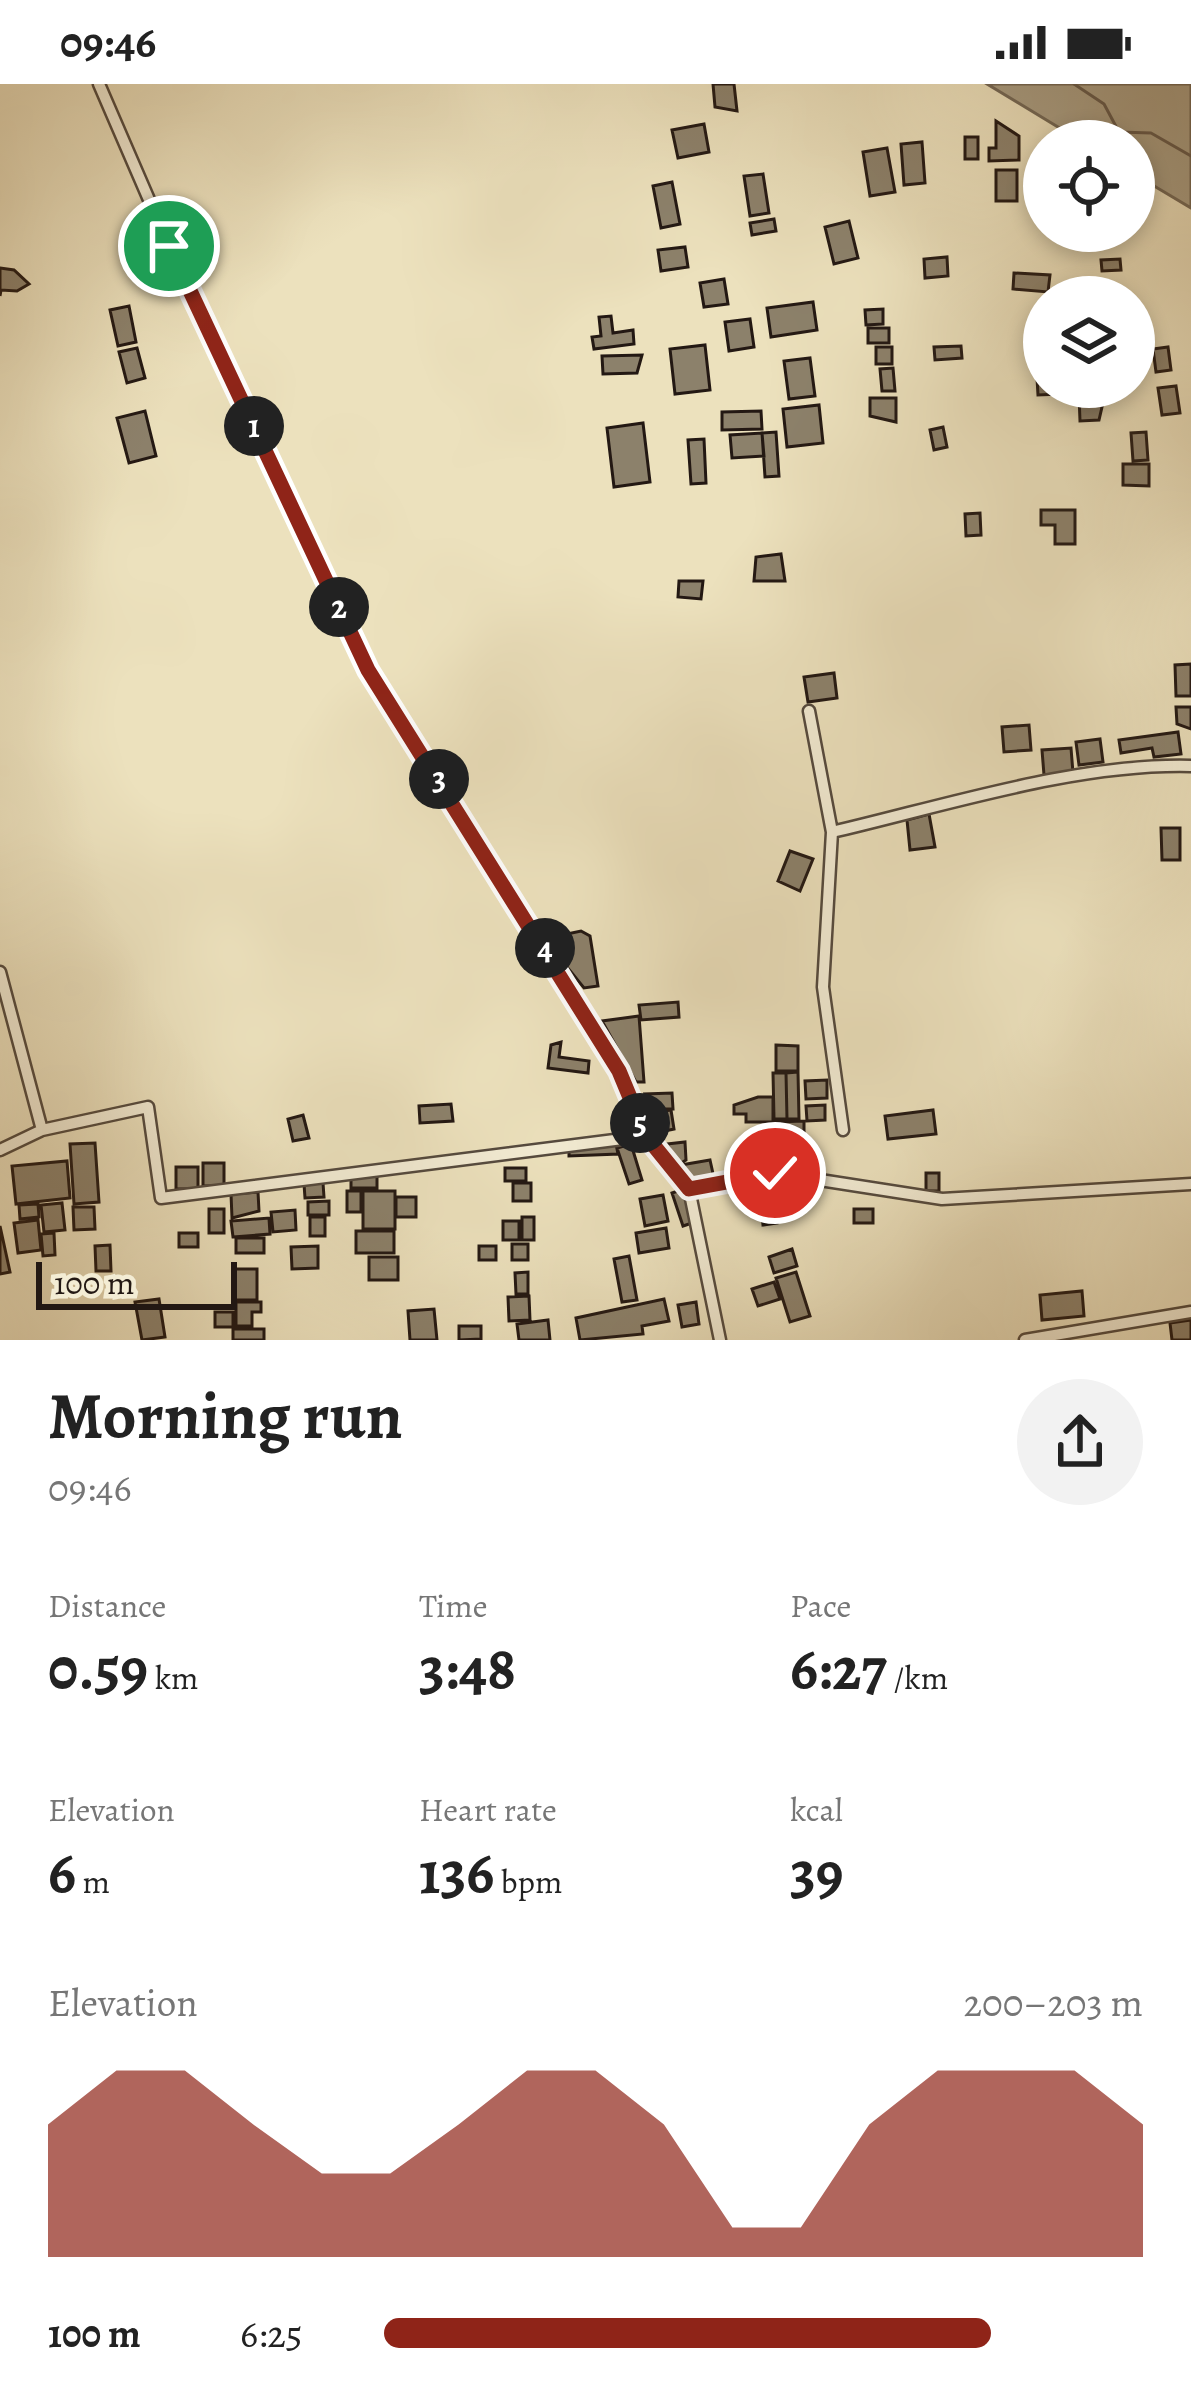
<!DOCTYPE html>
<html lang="en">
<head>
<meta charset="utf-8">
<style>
	:root { --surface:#fff; --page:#f2f2f2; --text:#222; --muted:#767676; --accent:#8f2418 }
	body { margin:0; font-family:Alegreya,serif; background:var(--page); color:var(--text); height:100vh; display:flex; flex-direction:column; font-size:45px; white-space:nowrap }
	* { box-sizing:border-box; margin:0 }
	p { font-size:39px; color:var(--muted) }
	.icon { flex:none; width:66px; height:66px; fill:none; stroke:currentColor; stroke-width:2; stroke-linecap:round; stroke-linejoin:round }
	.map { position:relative; height:1256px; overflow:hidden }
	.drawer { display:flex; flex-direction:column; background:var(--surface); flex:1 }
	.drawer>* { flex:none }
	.buttons { position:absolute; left:1023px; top:36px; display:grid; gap:24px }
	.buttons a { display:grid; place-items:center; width:132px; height:132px; border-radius:50%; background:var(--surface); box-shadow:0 6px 18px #0003; font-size:60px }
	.scale { position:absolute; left:36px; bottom:30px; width:201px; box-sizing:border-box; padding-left:12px; border:6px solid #231813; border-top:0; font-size:33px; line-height:42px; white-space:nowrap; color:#231813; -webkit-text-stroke:9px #f3ecd4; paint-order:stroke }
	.pin { position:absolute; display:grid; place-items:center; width:102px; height:102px; color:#fff; margin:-51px; border:6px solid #fff; border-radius:50%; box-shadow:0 3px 12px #0007 }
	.km { position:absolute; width:60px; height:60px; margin:-30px; border-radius:50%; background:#222; color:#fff; font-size:33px; line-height:60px; text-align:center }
	.round { display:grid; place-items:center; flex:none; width:126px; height:126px; border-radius:63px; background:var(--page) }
	.head { display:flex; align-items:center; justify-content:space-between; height:204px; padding:0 48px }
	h1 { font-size:66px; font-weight:700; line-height:90px }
	.stats { display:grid; grid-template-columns:repeat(3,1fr); gap:18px; height:204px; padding:12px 48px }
	.stats div { display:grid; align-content:center }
	.stats b { font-size:60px; font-weight:700 }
	.stats small { font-size:33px; font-weight:400 }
	.stats p { font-size:33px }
	.chart { height:336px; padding:24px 48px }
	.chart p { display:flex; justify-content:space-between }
	.chart svg { width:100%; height:216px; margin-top:12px; fill:var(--accent); opacity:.7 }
	ul { padding:0 48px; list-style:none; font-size:39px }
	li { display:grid; grid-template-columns:192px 144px 1fr; align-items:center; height:90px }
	li i { height:30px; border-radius:15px; background:var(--accent) }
	.status { display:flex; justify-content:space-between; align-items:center; height:84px; padding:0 60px; background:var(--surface); direction:ltr }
	.status svg { height:33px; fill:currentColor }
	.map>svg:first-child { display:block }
</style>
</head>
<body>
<div class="status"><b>09:46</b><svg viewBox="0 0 49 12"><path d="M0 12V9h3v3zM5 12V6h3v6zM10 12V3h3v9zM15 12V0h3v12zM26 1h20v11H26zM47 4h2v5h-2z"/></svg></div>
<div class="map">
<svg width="1191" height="1256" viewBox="0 0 1191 1256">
	<rect width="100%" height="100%" fill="#ece1bd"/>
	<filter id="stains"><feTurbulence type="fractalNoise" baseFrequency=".00167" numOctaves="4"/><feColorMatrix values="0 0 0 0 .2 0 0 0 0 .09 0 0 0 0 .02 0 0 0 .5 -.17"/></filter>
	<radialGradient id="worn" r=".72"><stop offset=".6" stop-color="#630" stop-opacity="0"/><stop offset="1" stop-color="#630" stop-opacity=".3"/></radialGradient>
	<!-- water -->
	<path fill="#a89d83" stroke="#736856" stroke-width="3" d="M987,0H1191V124L1134,90V57H1081Z"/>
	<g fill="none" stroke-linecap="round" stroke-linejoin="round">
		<!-- shore -->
		<path stroke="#665a4b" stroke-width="3" d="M1074,0L1104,20L1119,48L1151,49L1191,72"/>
	</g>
	<!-- building -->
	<path fill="#8c816b" stroke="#231813" stroke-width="3" d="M713,0H734L737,27L715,23Z
		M996,37L1019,52V76L989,77V64H996Z
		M704,40L709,68L678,74L672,46Z
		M965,53H978V75H965Z
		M922,58L925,99L904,101L901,60Z
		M887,64L895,108L870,112L863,68Z
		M996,86H1017V117H996Z
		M763,90L769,129L750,132L744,92Z
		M672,98L680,140L661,144L653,102Z
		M774,135L776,147L752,151L750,139Z
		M849,137L858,174L834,180L825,143Z
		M685,163L688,183L661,187L658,166Z
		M947,173L948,192L925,194L924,175Z
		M1120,175L1121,186L1102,187L1101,176Z
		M0,184L14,186L29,200L17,207L1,206L0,212Z
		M1014,189L1050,191L1048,208L1013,205Z
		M724,195L728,220L704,223L700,199Z
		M813,218L817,246L771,253L767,224Z
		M129,222L136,258L118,262L110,226Z
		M883,225V240L866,241L865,226Z
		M611,232L613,249L633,246L634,260L594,265L592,253L601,252L599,233Z
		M750,235L754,263L729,267L725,238Z
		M868,244H889V259H868Z
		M705,261L710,306L675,310L670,265Z
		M961,262L962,274L935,276L934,263Z
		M876,263H892V280H876Z
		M1168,263L1171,286L1156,288L1153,265Z
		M137,264L145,294L127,299L119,268Z
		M642,271L637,289L603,290L602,272Z
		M810,274L815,312L789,315L784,277Z
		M893,284L895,307H882L880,285Z
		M1044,293V303H1059L1060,310L1038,311L1037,294Z
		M1176,302L1180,329L1162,331L1158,304Z
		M1105,310L1099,336L1080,337L1079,311Z
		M870,314H896V338L870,332Z
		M819,321L823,359L787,363L783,325Z
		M145,327L156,372L129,379L117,334Z
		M761,327L762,345L722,346V328Z
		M643,339L650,398L614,403L607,344Z
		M943,343L947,363L934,366L930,346Z
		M776,348L779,392L765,393L762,349Z
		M1146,348L1148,376L1133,377L1131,349Z
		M762,349L764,372L732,374L730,351Z
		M704,355L706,399L691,400L688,356Z
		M1123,380H1149V402L1123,401Z
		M1041,426H1075V460H1055V441H1041Z
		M980,429L981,451L966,452L965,430Z
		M781,470L785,497H754L756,473Z
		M679,497H703L701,515L678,513Z
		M1191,580V612H1176L1175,581Z
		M834,589L837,614L808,618L804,593Z
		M1176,623H1191V645L1177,640Z
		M1029,641L1031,666L1004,668L1002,643Z
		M1178,648L1181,670L1154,673L1152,664L1121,669L1119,656Z
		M1100,655L1103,678L1079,681L1076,658Z
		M1071,664L1073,689L1044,691L1042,666Z
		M929,730L935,763L910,766L907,736Z
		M1161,744H1180V776H1162Z
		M790,767L813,775L800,807L778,797Z
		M581,847L590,852L598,902L584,904L550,862L548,854Z
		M678,918L679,933L641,936L639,921Z
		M639,932L644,998H636L602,937Z
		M561,958L559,973L589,977L588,989L548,984L551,961Z
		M776,961L798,962V987H776Z
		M798,988L799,1035H787L786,989Z
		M773,989H786L787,1035H774Z
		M827,996V1014L806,1015L805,997Z
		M672,1009L673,1025H651L645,1010Z
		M758,1013H773V1038H746V1030H734V1021Z
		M451,1020L453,1037L420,1039L419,1022Z
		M825,1021V1036L807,1037L806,1022Z
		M671,1026L674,1045L660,1048L650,1029Z
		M933,1026L936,1050L888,1055L885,1032Z
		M303,1031L309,1054L293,1057L288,1035Z
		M804,1037V1052L774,1053V1038Z
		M685,1058L686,1076L678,1081L667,1060Z
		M95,1059L99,1118L74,1120L70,1060Z
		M616,1060L618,1070L569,1072V1065Z
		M631,1060L642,1096L629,1100L617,1064Z
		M710,1076L714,1094L685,1100L681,1081Z
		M67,1077L70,1114L16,1120L12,1082Z
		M203,1079H224V1102H203Z
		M176,1083H198V1105H176Z
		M505,1084H526V1097H505Z
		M926,1089H939V1107H926Z
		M351,1091H377V1104H351Z
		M323,1099L324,1113L305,1114L304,1100Z
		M513,1099H531V1117H513Z
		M684,1105L695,1138L683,1142L672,1109Z
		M347,1107H361V1128H347Z
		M363,1107H395V1145H363Z
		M258,1108L259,1127L232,1134L231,1110Z
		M663,1111L668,1137L645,1142L640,1115Z
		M396,1113H416V1133H396Z
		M329,1117V1131H308V1118Z
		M62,1119L65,1146L44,1148L41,1121Z
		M775,1119L777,1139L763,1141L761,1121Z
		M38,1120L39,1133L20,1135L19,1121Z
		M73,1123H94L95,1145L74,1146Z
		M209,1125H224V1149H209Z
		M854,1125H873V1139H854Z
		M295,1126L296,1146L273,1148L271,1128Z
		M310,1133H325V1152H310Z
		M522,1133H534V1156H522Z
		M269,1134L270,1150L233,1153L231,1137Z
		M38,1136L41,1166L18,1169L14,1139Z
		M503,1137H519V1156H503Z
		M0,1142L10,1188L0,1190Z
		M666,1144L669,1164L639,1169L636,1149Z
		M356,1147H394V1169H356Z
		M54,1149L55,1171L43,1172L41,1150Z
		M179,1149H198V1163H179Z
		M236,1154H264V1169H236Z
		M512,1160H528V1176H512Z
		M110,1161L111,1187H96L95,1162Z
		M318,1162V1184L292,1185L291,1163Z
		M479,1162H496V1176H479Z
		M792,1165L797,1182L774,1189L769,1173Z
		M629,1172L637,1216L622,1218L614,1175Z
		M369,1173H398V1196H369Z
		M235,1185H257V1216H235Z
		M528,1188V1210H516L515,1189Z
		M796,1188L810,1232L790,1238L776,1194Z
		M774,1198L780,1215L758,1222L752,1205Z
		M1082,1207L1084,1232L1042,1236L1040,1211Z
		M529,1212L530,1236L509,1237L508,1213Z
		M159,1215L165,1253L142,1256L135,1218Z
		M664,1215L669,1237L642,1242L643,1250L580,1256L576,1234Z
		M236,1218H261V1228H252V1242H236Z
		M696,1218L699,1240L682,1243L678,1221Z
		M434,1225L437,1256H410L408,1227Z
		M215,1228H233V1243H215Z
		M548,1236L550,1256H519L517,1240Z
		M1191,1236V1256H1172L1170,1239Z
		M459,1242H481V1255L459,1256Z
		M233,1245H264V1256H233Z"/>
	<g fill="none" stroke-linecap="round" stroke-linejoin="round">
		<defs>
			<path id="minor" d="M99,0L169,162L368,586L619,987L646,1052L689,1105L720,1256
				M809,627L832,748L823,903L843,1046
				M832,748C944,722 1076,679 1191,682
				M0,888L42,1046L148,1023L161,1114L646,1052
				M0,1066L42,1046
				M689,1105L775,1089L942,1115L1191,1100
				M1025,1256L1191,1228"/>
		</defs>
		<!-- minor casing -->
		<use href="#minor" stroke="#554a3e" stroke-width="15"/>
		<!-- minor -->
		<use href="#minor" stroke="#f3ecd4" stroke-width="10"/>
	</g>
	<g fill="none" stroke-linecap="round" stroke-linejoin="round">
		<defs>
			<path id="route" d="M169,162L368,586L619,987L646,1052L689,1105L775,1089"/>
		</defs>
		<!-- route casing -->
		<use href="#route" stroke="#fff" stroke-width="24"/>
		<!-- route -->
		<use href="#route" stroke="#8f2418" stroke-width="15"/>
	</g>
	<rect width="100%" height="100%" filter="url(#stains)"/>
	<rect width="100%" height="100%" fill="url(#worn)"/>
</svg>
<div class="buttons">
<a><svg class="icon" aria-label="locate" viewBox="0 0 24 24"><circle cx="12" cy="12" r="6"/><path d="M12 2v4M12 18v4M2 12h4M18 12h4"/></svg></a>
<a><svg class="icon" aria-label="layers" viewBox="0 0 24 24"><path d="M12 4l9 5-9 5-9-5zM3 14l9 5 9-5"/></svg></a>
</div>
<div class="scale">100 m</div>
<div class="pin" style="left:169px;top:162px;background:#1e9e55"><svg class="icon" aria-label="arrive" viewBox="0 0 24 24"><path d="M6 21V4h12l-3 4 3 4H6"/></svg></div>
<div class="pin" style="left:775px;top:1089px;background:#d93025"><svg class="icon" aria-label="check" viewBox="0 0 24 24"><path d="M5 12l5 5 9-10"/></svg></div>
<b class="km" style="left:254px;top:342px">1</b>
<b class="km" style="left:339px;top:523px">2</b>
<b class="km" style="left:439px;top:695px">3</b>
<b class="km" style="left:545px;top:864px">4</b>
<b class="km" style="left:640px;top:1039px">5</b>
</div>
<section class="drawer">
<div class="head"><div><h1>Morning run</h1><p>09:46</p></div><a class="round"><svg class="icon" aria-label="share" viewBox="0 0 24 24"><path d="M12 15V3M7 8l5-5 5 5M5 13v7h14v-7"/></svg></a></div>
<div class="stats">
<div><p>Distance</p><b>0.59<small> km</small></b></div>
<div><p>Time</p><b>3:48</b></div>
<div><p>Pace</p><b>6:27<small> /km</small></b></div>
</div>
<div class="stats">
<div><p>Elevation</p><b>6<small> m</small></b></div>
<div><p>Heart rate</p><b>136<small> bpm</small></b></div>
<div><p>kcal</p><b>39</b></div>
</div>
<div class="chart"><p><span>Elevation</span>200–203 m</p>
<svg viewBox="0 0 160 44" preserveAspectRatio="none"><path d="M0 44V17L10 6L20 6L30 17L40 27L50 27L60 17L70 6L80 6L90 17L100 38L110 38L120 17L130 6L140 6L150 6L160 17V44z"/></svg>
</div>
<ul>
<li><b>100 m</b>6:25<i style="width:80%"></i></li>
</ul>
</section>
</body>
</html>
